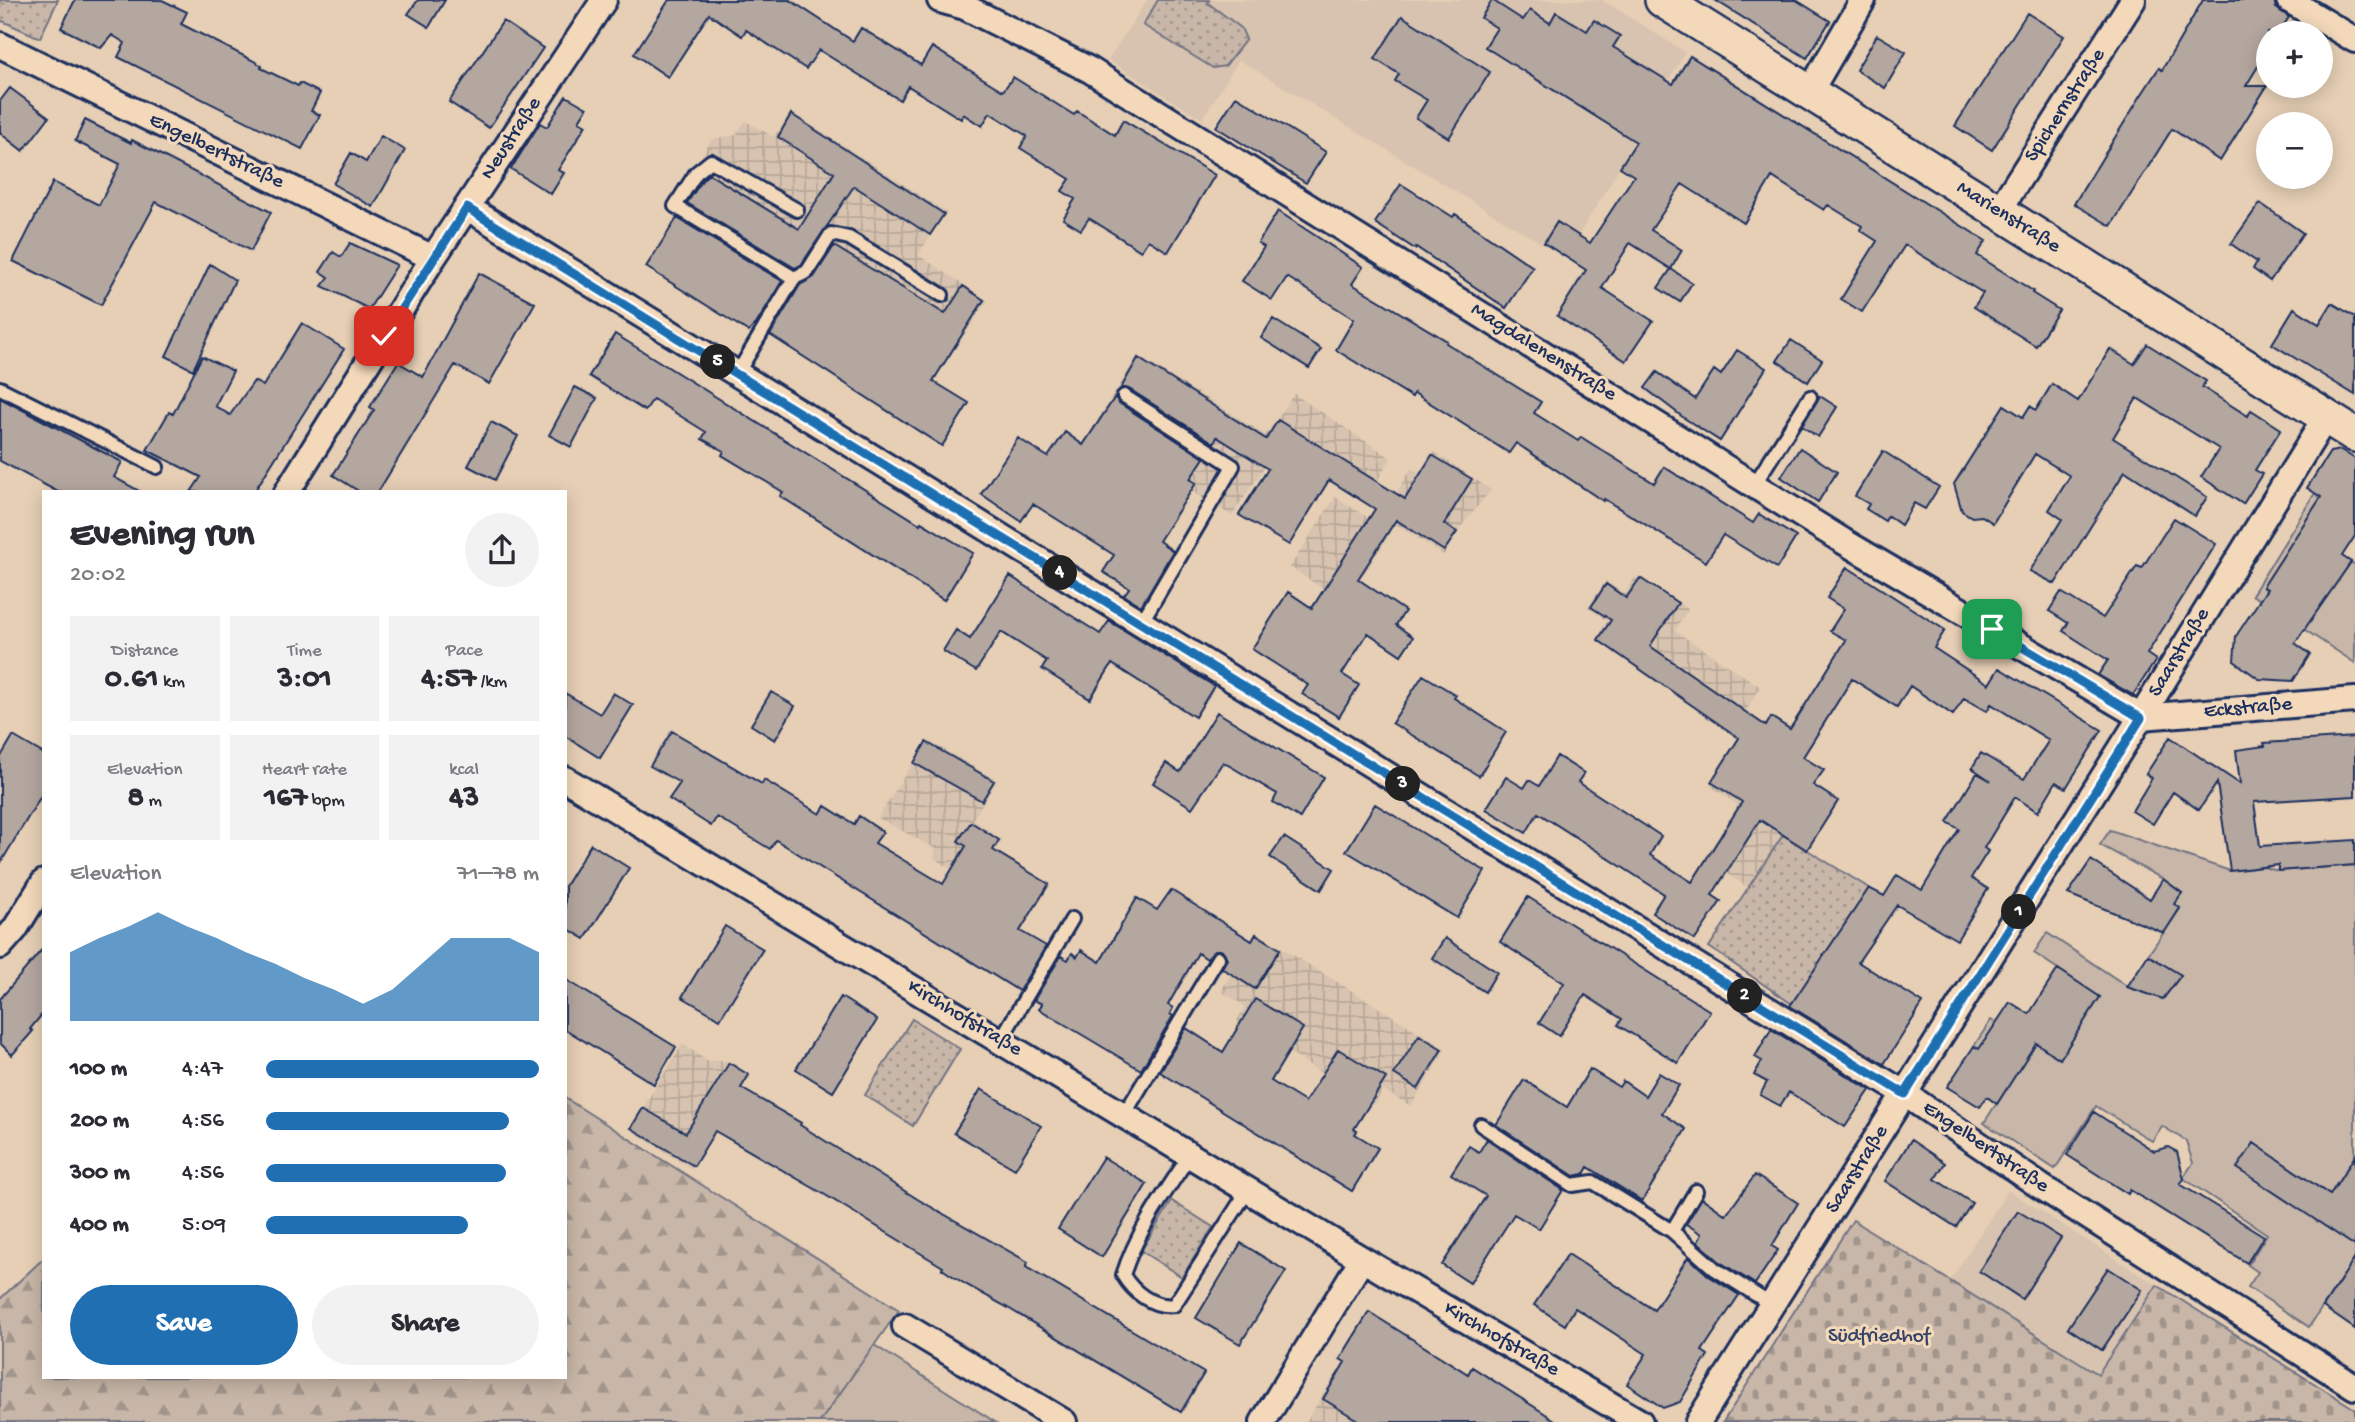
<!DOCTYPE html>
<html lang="en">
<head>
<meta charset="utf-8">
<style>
	:root { --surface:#fff; --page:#f2f2f3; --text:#2b2b33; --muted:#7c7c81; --accent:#1f6fb2 }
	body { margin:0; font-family:"Gochi Hand",sans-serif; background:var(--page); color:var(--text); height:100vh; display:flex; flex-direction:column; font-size:26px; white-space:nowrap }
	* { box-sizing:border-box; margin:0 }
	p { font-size:23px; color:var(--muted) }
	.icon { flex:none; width:38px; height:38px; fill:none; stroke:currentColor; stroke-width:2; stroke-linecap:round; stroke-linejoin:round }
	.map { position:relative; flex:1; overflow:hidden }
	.drawer { position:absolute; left:42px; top:490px; width:525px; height:889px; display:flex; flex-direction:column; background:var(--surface); border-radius:0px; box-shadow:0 4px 18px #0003 }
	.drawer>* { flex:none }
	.tools { position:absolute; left:2256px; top:21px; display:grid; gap:14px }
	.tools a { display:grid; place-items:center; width:77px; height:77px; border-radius:50%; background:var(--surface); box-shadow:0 4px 18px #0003; font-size:35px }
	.pin { position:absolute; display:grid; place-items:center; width:60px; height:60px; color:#fff; margin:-30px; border-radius:14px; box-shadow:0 4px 10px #0006 }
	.km { position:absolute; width:35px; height:35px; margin:-18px; border-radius:50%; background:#222; color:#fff; font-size:19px; line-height:35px; text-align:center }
	.round { display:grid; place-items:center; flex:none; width:74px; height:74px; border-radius:37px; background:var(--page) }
	.headline { display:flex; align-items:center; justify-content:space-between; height:119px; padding:0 28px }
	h1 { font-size:38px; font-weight:800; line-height:52px }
	.figures { display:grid; grid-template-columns:repeat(3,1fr); gap:10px; height:119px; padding:7px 28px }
	.figures div { display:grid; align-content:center; border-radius:0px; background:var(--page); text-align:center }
	.figures b { font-size:30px; font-weight:800 }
	.figures small { font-size:19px; font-weight:400 }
	.figures p { font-size:19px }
	.chart { height:196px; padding:14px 28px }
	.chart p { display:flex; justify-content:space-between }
	.chart svg { width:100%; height:126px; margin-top:7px; fill:var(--accent); opacity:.7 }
	.action { display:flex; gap:14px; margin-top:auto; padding:14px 28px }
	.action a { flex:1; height:80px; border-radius:42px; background:var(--accent); color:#fff; font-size:28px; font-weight:800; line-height:80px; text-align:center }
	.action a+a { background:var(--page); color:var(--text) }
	ul { padding:0 28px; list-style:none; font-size:23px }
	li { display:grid; grid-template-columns:112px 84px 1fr; align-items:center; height:52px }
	li i { height:18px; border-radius:9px; background:var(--accent) }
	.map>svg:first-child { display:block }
</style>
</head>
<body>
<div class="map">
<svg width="2355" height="1422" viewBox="0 0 2355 1422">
	<defs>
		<pattern id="industrial-grid" width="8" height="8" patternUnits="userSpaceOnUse" patternTransform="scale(1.75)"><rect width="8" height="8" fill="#d7c3af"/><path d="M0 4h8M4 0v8" fill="none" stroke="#b8a899"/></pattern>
		<pattern id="grass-dots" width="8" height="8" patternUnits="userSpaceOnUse" patternTransform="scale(1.75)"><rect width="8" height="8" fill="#c8b7a8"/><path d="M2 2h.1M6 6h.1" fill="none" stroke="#a2958c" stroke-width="1.8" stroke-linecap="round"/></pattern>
		<pattern id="forest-firs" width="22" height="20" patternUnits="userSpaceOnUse" patternTransform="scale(1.75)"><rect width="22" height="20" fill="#c8b7a8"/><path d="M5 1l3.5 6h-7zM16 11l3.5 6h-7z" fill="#a2958c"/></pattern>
		<pattern id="cemetery-stones" width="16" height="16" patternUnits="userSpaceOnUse" patternTransform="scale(1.75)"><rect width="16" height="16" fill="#c8b7a8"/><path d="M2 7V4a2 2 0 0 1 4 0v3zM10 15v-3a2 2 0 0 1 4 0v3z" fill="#a2958c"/></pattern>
	</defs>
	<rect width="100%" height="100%" fill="#e6cfb5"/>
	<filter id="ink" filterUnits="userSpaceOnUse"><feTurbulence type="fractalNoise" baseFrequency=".0143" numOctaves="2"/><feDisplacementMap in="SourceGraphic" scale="14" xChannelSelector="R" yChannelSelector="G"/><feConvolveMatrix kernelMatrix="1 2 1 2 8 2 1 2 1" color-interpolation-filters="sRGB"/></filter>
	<g filter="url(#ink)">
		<!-- built -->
		<path fill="#d7c3af" d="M1147,0H1602L1685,52L1604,194L1564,257L1239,60L1202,119L1108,60Z
			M2008,1190L2157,1285L2099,1374L1950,1281Z"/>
		<!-- industrial -->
		<path fill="url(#industrial-grid)" d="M791,112L946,212L918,255L987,300L951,356L680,190L712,139L736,135L745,121L774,137Z
			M1138,356L1266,435L1294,394L1391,458L1364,503L1276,449L1232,516L1091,430Z
			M1434,452L1491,490L1459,529L1444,555L1382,515L1411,469L1419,473Z
			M1335,497L1391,532L1345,603L1290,567Z
			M1636,576L1688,609L1675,631L1761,687L1732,733L1596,640L1607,621L1588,607L1606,581L1625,594Z
			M1740,734L1839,801L1807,850L1783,835L1748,888L1705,858L1738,805L1709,785Z
			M927,740L997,780L973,819L1001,840L975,885L934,858L936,849L878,818Z
			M1256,932L1446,1049L1411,1106L1383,1090L1374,1105L1237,1021L1245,1006L1221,991Z
			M683,1044L707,1061H730L750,1075L692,1169L629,1129Z
			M1333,1378L1405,1421L1306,1422Z"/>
		<!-- grass -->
		<path fill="url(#grass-dots)" stroke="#727383" stroke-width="2" d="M0,0H58L40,38L0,20Z
			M1158,0H1209L1208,3L1241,28L1246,39L1225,66L1213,68L1143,25Z
			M1783,835L1869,888L1792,1004L1709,947Z
			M912,1019L960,1049L913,1126L865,1095Z
			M1172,1201L1213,1227L1182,1277L1141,1251Z"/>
		<!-- forest -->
		<path fill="url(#forest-firs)" stroke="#727383" stroke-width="2" d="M565,1098L899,1310L820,1422H0V1299L44,1258V1377H565Z"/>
		<!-- cemetery -->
		<path fill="url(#cemetery-stones)" stroke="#727383" stroke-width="2" d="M1853,1220L2098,1374L2157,1285L2355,1409V1422H1723Z"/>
		<!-- garden -->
		<path fill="#c8b7a8" stroke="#727383" stroke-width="2" d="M2315,493L2321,498L2263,587L2274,594L2317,611L2351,562L2355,565V663L2252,595Z
			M2110,830L2230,871L2263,867L2278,871L2355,865V1156L2314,1219L2355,1246V1283L2343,1276L2309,1327L2248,1287L2258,1272L2248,1265L2267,1234L2183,1178L2193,1163L2186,1141L2162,1126L2152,1141L2096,1106L2055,1169L1984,1123L2016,1073L1974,1046L1991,1020L2023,1040L2026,1036L2060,1058L2100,997L2034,953L2047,933L2130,988L2163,999L2181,975L2148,955L2180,909L2174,904L2182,893L2163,879L2100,845Z
			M874,1345L995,1422H820Z"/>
		<!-- building -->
		<path fill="#b4a7a0" stroke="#1b2f5e" stroke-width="2" d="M75,0H162L187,12L181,24L254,61L262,66L261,68L298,86L300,83L320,93L311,111L320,115L302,149L118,57L125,43L112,35L101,48L61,28Z
			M418,0H445L429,27L408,14Z
			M669,0H790L853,41L861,28L921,65L932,47L1003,91L1013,77L1074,115L1077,111L1115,135L1123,120L1215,175L1168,252L1148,240L1141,251L1089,218L1081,230L1063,219L1075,199L1062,191L1070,179L1020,148L1027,136L990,113L982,126L963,114L961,119L908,86L900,100L819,50L806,69L746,30L742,36L709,14L668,77L634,54Z
			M1492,0L1523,20L1530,10L1550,23L1556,12L1587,31L1594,20L1620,36L1613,47L1673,84L1690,56L1986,241L1977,255L2033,291L2032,293L2059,310L2036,346L1974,307L1983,293L1905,245L1862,312L1841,299L1877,241L1860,230L1862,226L1828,205L1824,210L1772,177L1744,223L1682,184L1651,230L1682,250L1671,269L1630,243L1602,288L1653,321L1626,361L1557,316L1586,270L1544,243L1557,222L1590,243L1634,176L1620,167L1636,142L1485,47L1497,28L1481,18Z
			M1715,0H1796L1830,21L1807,58Z
			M2203,0H2274L2276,8L2289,17L2279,33H2268V50L2246,86H2267L2220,161L2172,129L2111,226L2074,204L2140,97L2159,68L2162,70Z
			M2027,13L2064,36L1992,150L1955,126Z
			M1402,16L1490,72L1449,138L1416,118L1427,100L1395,81L1399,74L1375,59Z
			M503,21L543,48L489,128L449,102Z
			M1877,35L1906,52L1885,88L1856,70Z
			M10,88L49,117L23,151L0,133V101Z
			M566,96L587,108L579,121L586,125L558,170L564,173L551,194L511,169L540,123L547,127Z
			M1236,96L1326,152L1306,183L1216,127Z
			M791,114L944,214L930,235L854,186L801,265L795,268L687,203L703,179L709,174L799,229L834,173L778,137Z
			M85,120L131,143L132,140L271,212L251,251L156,202L101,305L13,261L53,182L99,205L120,164L75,141Z
			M381,136L405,150L373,207L333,184L351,153L366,162Z
			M1401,184L1453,217L1455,214L1533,267L1506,308L1416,247L1415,249L1375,223Z
			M2260,203L2303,233L2270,281L2253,269L2257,262L2231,244Z
			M1278,211L1363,267L1352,284L1447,341L1446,343L1541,402L1534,413L1578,441L1581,437L1654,483L1664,467L1753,523L1759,514L1796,537L1777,568L1723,535L1706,562L1604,499L1603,501L1516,443L1509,453L1414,393L1412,397L1336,350L1354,319L1287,277L1272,300L1242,281L1264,247L1258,243Z
			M677,218L782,281L755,326L754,325L749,332L646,267Z
			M350,243L397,265L369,309L322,286L329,277L320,272L333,252L341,257Z
			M834,246L945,314L963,286L984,300L933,381L969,403L942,446L770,335L800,285L814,277Z
			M210,264L235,280L193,370L166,356Z
			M1671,269L1692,283L1680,302L1658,288Z
			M479,273L535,303L489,384L455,365L378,492H360L333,475L374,410L370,407L398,362L423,377Z
			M2332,303L2355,317V395L2272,344L2294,308L2319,324Z
			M1273,319L1321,349L1309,368L1261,338Z
			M302,323L344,349L254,492H191L201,477L147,450L169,412L173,414L202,356L233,371L215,406L230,415L254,381L263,386Z
			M615,334L920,524L921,522L973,553L944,600L780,496L783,492L722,455L724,451L702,439L706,432L653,399L645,411L589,376Z
			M1791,340L1822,360L1808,382L1777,361Z
			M2147,344L2206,381L2202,387L2248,416L2251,410L2281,429L2255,470L2262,474L2243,504L2201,477L2219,449L2137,398L2113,438L2207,497L2195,516L2125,471L2055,584L2030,571L2062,519L2049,510L2070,476L2035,454L1993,523L1982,516L1972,517L1962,511L1954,484L2004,405L2023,417L2030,406L2036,410L2052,384L2078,401L2110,349L2134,364Z
			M1737,350L1766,368L1720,441L1684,418L1645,388L1657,372L1695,399L1714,370L1721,375Z
			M1138,358L1266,439L1278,420L1405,499L1432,455L1472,479L1444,524L1457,532L1444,551L1396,520L1358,579L1405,611L1396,625L1413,637L1401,655L1368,633L1342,674L1359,685L1339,717L1302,694L1308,685L1252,649L1288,592L1312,608L1375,509L1329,480L1289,545L1239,515L1268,469L1217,437L1214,443L1129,389L1121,388Z
			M575,387L597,398L571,447L549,435Z
			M1820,396L1837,407L1818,437L1802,426Z
			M1115,397L1119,403L1204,458L1190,479L1196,483L1159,541L1173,551L1141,606L1124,595L1129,588L1103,572L1114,555L1033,504L1021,521L981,494L1018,438L1048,457L1065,432L1083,445Z
			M0,398L122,462L114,477L141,492H58L0,461Z
			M491,422L518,436L495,480L468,466Z
			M1800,448L1837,472L1818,502L1781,477Z
			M2341,450L2355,459V536L2342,556L2351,562L2295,643L2310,654L2293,681L2259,679L2234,661L2236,636L2267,589L2263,587L2321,497L2307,488L2330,452Z
			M1883,451L1939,487L1925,509L1914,503L1901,525L1888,516L1885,521L1866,509L1869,504L1855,496Z
			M2174,518L2216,544L2147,654L2156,660L2133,695L2098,675L2108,660L2063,631L2068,623L2049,611L2061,592L2103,618L2137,566L2142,568Z
			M1847,567L1945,630L1934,648L1989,684L1999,668L2102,730L2066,788L2056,782L2038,812L2015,797L1984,848L1988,851L1971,878L1988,889L1957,940L1897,905L1858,962L1923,1003L1884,1064L1790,1006L1869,888L1884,896L1897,875L1922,890L1959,829L1947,822L1977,773L1991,781L1972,768L1981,753L2024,779L2049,740L1991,704L1987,711L1964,698L1953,715L1910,686L1897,707L1852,679L1803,757L1824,770L1813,785L1838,801L1807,850L1760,820L1712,895L1721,901L1695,940L1652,913L1664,894L1538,813L1526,833L1486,809L1506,777L1524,788L1529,780L1539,786L1557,756L1584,773L1578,782L1661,836L1650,855L1692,882L1742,802L1711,782L1739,738L1598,640L1611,620L1591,607L1606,584L1626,598L1640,578L1678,603L1650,646L1766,726L1771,717L1790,729L1846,640L1830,631L1844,609L1827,598Z
			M1010,576L1100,634L1109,621L1214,686L1195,717L1112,664L1090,699L1042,669L1047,661L1001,632L976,671L943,651L956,630L970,639Z
			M1423,675L1456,695L1454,698L1506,732L1479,776L1392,723Z
			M771,692L795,706L775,740L751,725Z
			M565,693L600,714L613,693L633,705L600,758L565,736Z
			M1217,712L1324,777L1300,818L1273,802L1277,794L1223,762L1192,808L1153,783L1166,763L1180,772Z
			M672,731L762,784L764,780L820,814L825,806L854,824L859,816L883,832L875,843L943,884L966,846L958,841L971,822L999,840L993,850L1049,884L1020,931L1046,946L1019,991L776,840L770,849L717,817L711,826L669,799L680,783L650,766Z
			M13,736L44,754V791L0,864V758Z
			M2170,737L2240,784L2236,750L2265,746L2264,743L2355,737V796L2254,802L2260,846L2355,840V865L2278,871V865L2230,871L2217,783L2199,810L2173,792L2153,824L2132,811L2152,778L2146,774Z
			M926,742L994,781L982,801L914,763Z
			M1375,804L1485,871L1457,918L1346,851Z
			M1284,837L1334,869L1321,890L1270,857Z
			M591,844L629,868L585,939L565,927V886Z
			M2091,860L2150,899L2163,879L2182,893L2174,904L2180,908L2164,933L2068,894Z
			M1171,890L1252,941L1256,934L1280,949L1255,989L1222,968L1227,959L1223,951L1214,950L1207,959L1198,953L1168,1005L1173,1008L1170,1014L1173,1016L1141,1070L1039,1009L1042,1004L1034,1000L1061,956L1068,960L1072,953L1077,957L1081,950L1100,962L1137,898L1157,910Z
			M1528,897L1710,1011L1678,1063L1618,1025L1622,1019L1585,995L1559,1036L1539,1023L1564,983L1500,942Z
			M725,926L763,949L720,1019L682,997Z
			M1445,938L1497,972L1485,992L1432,958Z
			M44,947V1012L30,1029L33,1031L12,1055L0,1043V999Z
			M2148,955L2181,975L2163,999L2127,987Z
			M2058,969L2100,997L2060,1059L2036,1043L1997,1104L1987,1097L1980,1107L1947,1087L1974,1046L1979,1049L2010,1002L2029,1014Z
			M565,979L676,1047L654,1084L565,1029Z
			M841,997L877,1020L833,1092L796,1069Z
			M1255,999L1303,1028L1271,1081L1305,1102L1338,1049L1386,1078L1354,1129L1357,1131L1355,1134L1378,1148L1352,1191L1160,1072L1186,1028L1223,1052Z
			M1771,1029L1870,1090L1845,1127L1789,1092L1780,1106L1760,1095L1767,1082L1754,1075L1762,1061L1755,1057Z
			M1419,1035L1442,1049L1418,1089L1394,1074Z
			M729,1063L749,1075L741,1088L801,1123L800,1125L919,1200L1028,1262L1026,1267L1204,1373L1181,1412L1003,1305L965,1284L942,1269L943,1267L822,1193L715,1131L694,1166L631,1128L643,1108L686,1133Z
			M1590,1069L1619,1087L1623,1081L1645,1096L1659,1073L1679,1085L1662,1113L1686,1129L1642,1201L1588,1167L1584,1174L1574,1176L1496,1125L1524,1080L1567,1107Z
			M981,1089L1041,1126L1015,1169L954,1133Z
			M2094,1112L2154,1151L2168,1147L2177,1152L2184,1179L2180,1184L2264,1236L2247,1263L2130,1190L2128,1194L2067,1155Z
			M1487,1139L1563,1190L1539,1229L1514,1214L1470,1283L1442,1265L1486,1196L1451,1174L1469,1146L1479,1152Z
			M1911,1140L1945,1163L1935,1179L1972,1203L1956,1227L1885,1181Z
			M2254,1143L2330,1195L2355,1156V1246L2237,1168Z
			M1103,1157L1147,1184L1102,1257L1058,1229Z
			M1755,1175L1798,1203L1772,1246L1778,1250L1755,1284L1720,1262L1698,1242L1702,1234L1686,1224L1702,1198L1726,1215Z
			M2018,1211L2061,1238L2022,1299L1979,1271Z
			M1241,1243L1286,1271L1240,1344L1196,1318Z
			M1568,1254L1654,1310L1688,1257L1709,1276L1739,1295L1702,1351L1708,1355L1680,1402L1663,1408L1627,1384L1646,1354L1575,1308L1565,1325L1534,1305Z
			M2355,1258V1329L2323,1307Z
			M2108,1268L2142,1290L2102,1350L2068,1328Z
			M1369,1312L1468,1374L1472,1367L1558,1422H1361L1323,1399L1345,1362L1340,1359Z"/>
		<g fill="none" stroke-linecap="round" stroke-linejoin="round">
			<defs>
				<path id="lane" d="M794,278L675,206L696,173L711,161L797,210
					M737,374L794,278L807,272L831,234L849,238L942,295
					M0,388L157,467
					M1124,396L1233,466L1141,623
					M1754,485L1810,397
					M1000,1041L1072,919
					M1124,1115L1218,958
					M1481,1125L1572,1185L1593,1182L1672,1231L1715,1269L1772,1305
					M1190,1155C1165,1193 1137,1231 1123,1275C1133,1292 1153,1308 1174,1305L1248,1190
					M1672,1231L1696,1191"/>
				<path id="street" d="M940,0L965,7L1090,70L1843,541L2141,717L2355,700
					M2289,0L2355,40
					M0,45L433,258
					M1809,93L1863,0
					M468,208L1905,1094L2040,1186L2355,1387
					M1998,212L2133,0
					M287,492L433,258L604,0
					M565,779L1362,1259L1640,1422
					M0,946L15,929L44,882
					M905,1326L1064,1422
					M1263,1422L1362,1259
					M1698,1422L2141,717L2326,417"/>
				<path id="secondary" d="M1662,0L2355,435"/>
			</defs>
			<!-- lane casing -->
			<use href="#lane" stroke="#1b2f5e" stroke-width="18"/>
			<!-- street casing -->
			<use href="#street" stroke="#1b2f5e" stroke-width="30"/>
			<!-- secondary casing -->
			<use href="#secondary" stroke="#1b2f5e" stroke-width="38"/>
			<!-- lane -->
			<use href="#lane" stroke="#f3d9ba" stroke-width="12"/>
			<!-- street -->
			<use href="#street" stroke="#f3d9ba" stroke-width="24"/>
			<!-- secondary -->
			<use href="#secondary" stroke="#f3d9ba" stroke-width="33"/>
		</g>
	</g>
	<g fill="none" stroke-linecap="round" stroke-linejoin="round" filter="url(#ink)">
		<defs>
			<path id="route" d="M384,336L467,208L1905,1094L2141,718L1992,629"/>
		</defs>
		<!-- route casing -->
		<use href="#route" stroke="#fff" stroke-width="14"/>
		<!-- route -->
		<use href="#route" stroke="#1f6fb2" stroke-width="9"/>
	</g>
	<g text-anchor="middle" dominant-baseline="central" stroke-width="6" stroke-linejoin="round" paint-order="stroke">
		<!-- street labels -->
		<g font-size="21" fill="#1b2f5e" stroke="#f3d9ba">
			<text transform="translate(2066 106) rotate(-57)">Spichernstraße</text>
			<text transform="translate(512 139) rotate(-57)">Neustraße</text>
			<text transform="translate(216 152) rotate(26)">Engelbertstraße</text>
			<text transform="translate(2008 218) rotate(32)">Marienstraße</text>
			<text transform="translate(1543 353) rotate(32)">Magdalenenstraße</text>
			<text transform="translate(2180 653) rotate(-59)">Saarstraße</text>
			<text transform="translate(2248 709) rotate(-5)">Eckstraße</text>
			<text transform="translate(964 1019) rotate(31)">Kirchhofstraße</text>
			<text transform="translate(1985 1148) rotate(34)">Engelbertstraße</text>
			<text transform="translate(1858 1170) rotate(-58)">Saarstraße</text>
			<text transform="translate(1501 1340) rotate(30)">Kirchhofstraße</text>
		</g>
		<!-- park labels -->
		<g font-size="21" fill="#354369" stroke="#f3d9ba">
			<text x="1879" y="1337">Südfriedhof</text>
		</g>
	</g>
</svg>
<div class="tools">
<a>+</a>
<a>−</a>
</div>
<div class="pin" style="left:1992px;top:629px;background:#1e9e55"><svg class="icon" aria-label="arrive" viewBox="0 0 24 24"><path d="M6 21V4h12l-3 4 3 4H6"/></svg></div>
<div class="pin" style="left:384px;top:336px;background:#d93025"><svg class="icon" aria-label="check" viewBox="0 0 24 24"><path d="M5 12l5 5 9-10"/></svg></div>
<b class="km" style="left:2019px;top:912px">1</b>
<b class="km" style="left:1745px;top:996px">2</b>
<b class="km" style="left:1403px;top:784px">3</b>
<b class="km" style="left:1060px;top:573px">4</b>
<b class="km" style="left:718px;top:362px">5</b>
<section class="drawer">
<div class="headline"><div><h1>Evening run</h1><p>20:02</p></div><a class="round"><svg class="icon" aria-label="share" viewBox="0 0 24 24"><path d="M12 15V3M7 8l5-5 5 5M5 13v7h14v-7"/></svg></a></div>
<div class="figures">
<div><p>Distance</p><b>0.61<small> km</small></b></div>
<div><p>Time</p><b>3:01</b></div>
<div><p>Pace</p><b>4:57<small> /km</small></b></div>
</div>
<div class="figures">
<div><p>Elevation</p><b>8<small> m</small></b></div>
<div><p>Heart rate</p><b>167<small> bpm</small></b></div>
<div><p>kcal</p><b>43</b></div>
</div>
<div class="chart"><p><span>Elevation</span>71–78 m</p>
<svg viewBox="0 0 160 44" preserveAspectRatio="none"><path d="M0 44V20L10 15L20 11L30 6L40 11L50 15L60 20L70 24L80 29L90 33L100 38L110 33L120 24L130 15L140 15L150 15L160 20V44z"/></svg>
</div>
<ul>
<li><b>100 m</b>4:47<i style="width:100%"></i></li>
<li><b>200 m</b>4:56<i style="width:89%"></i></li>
<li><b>300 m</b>4:56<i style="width:88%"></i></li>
<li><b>400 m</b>5:09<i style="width:74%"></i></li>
</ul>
<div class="action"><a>Save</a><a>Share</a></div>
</section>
</div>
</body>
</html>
